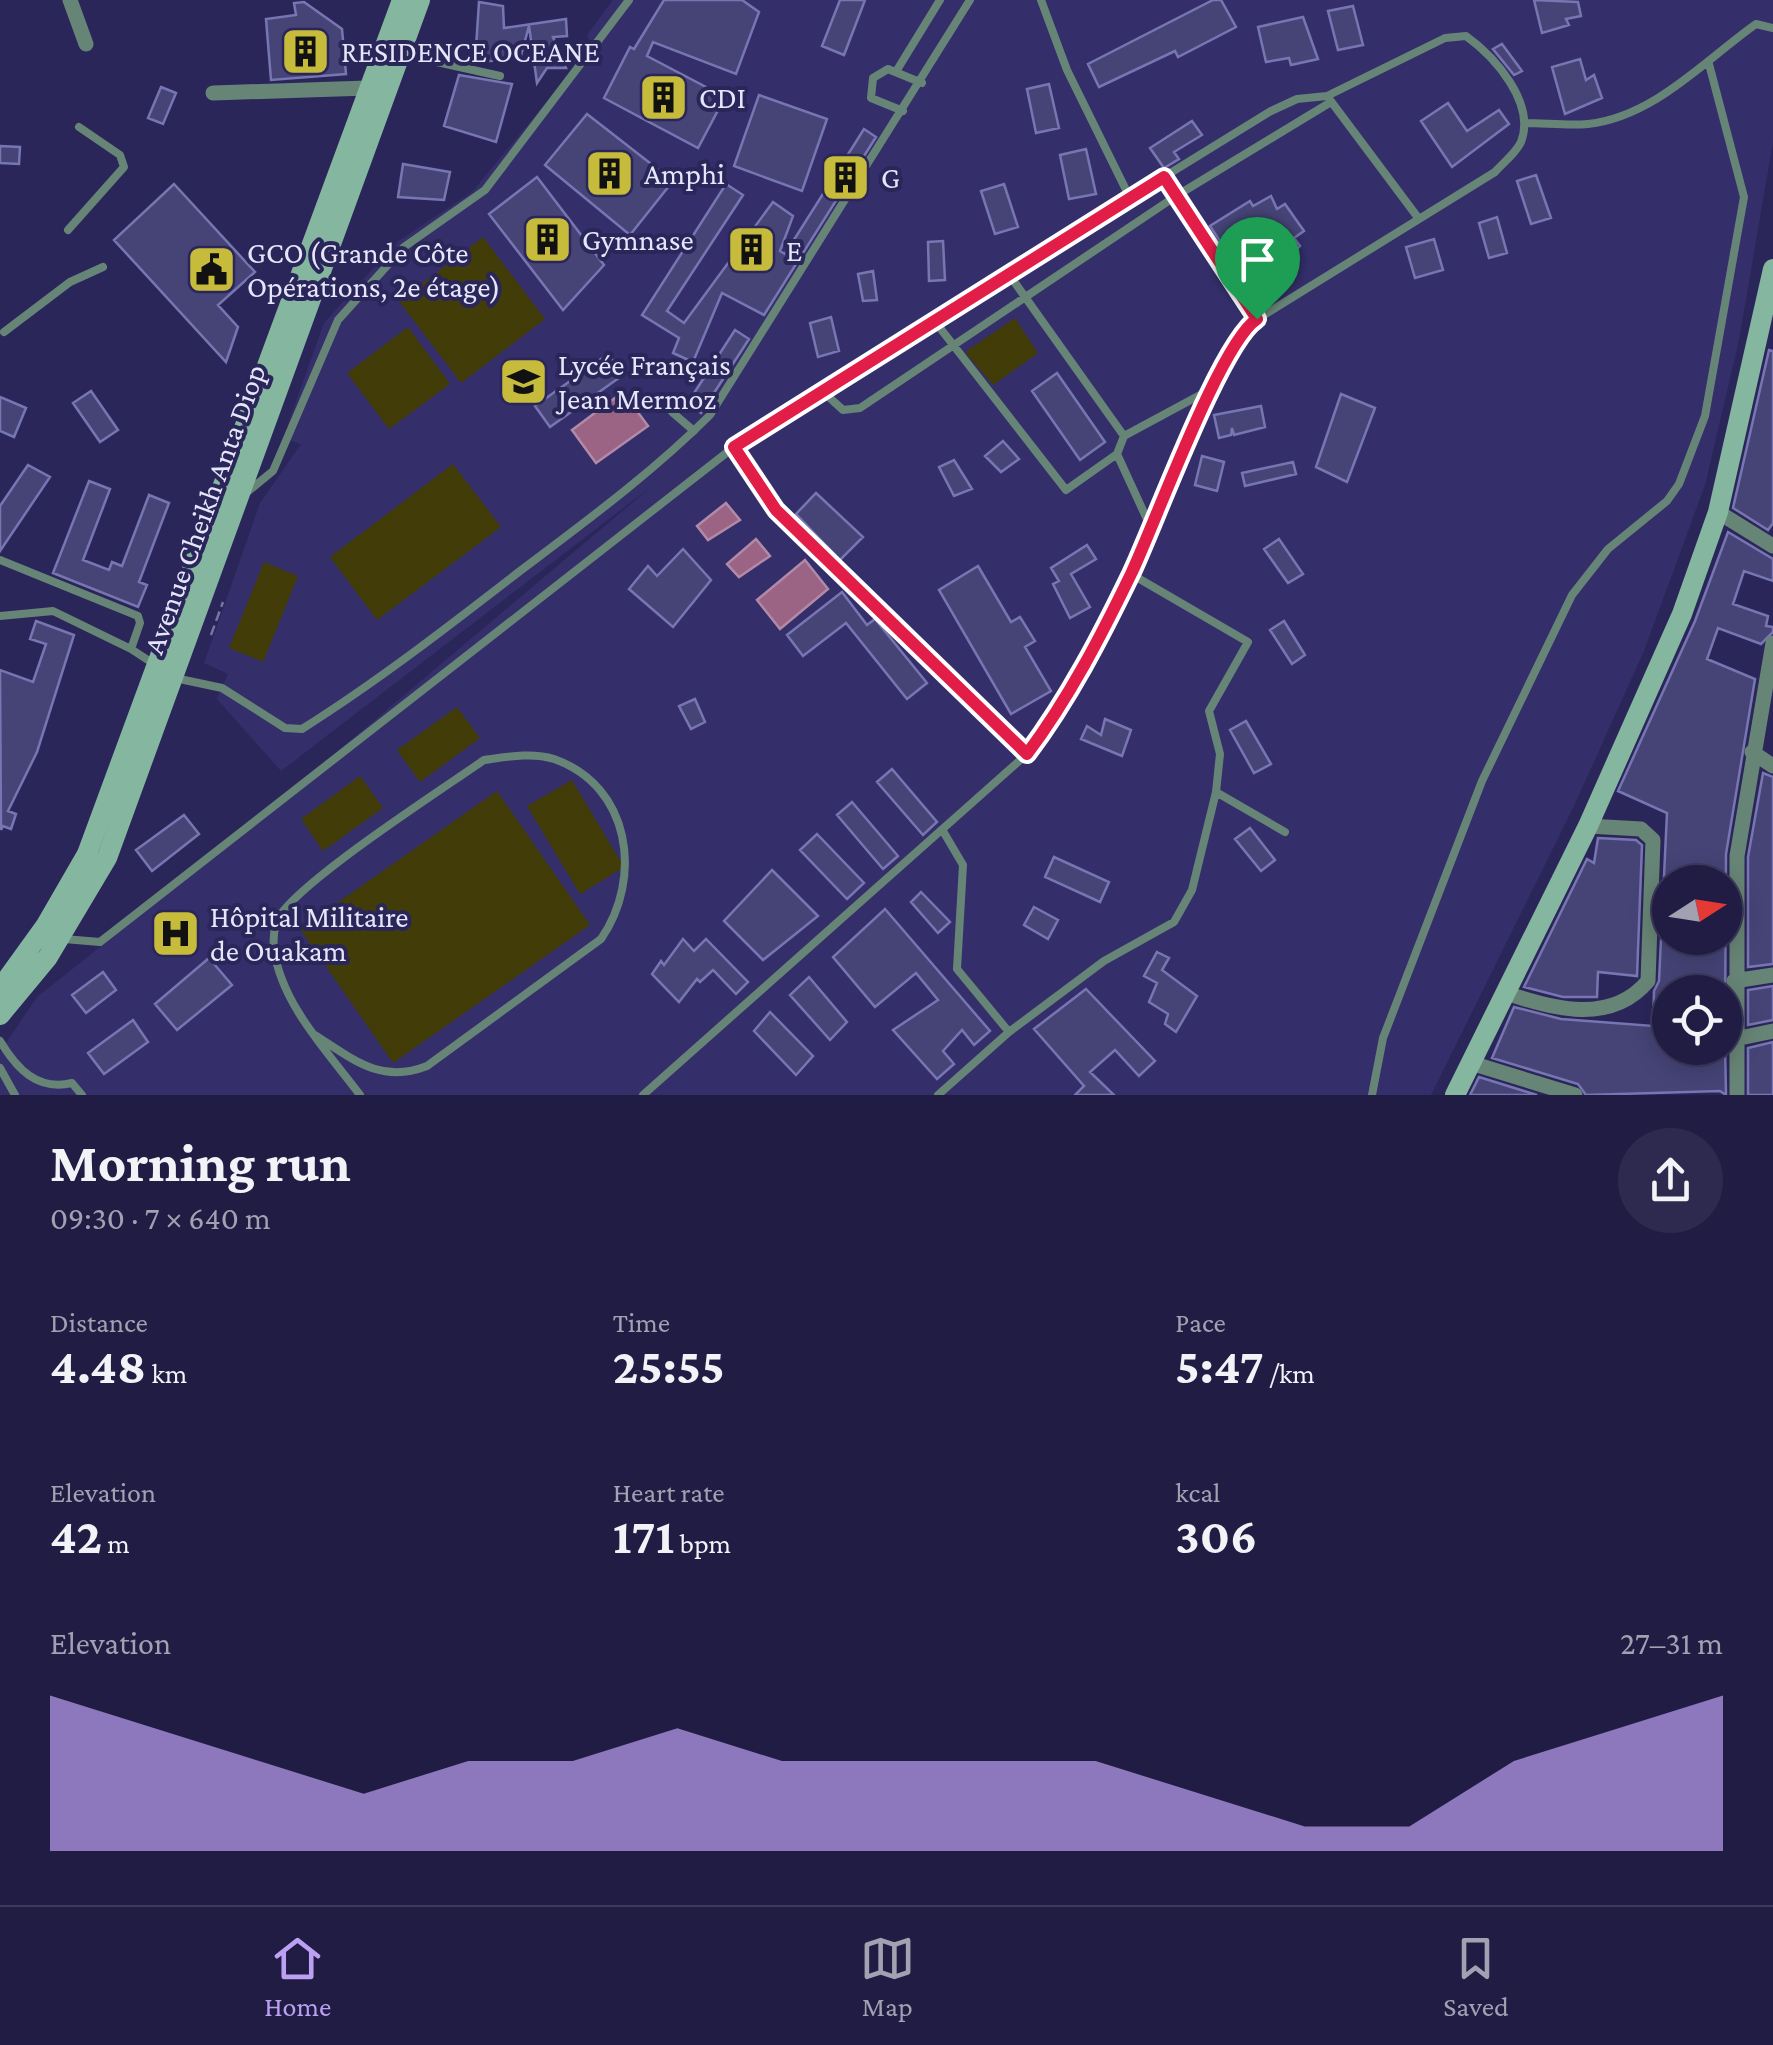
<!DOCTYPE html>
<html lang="en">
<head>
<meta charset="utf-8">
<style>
	:root { --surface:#201c44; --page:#2d294f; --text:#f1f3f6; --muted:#a2a1b2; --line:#3d3a5d; --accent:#bca0f2 }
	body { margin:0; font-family:"Crimson Pro",serif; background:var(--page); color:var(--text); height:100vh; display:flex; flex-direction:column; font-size:38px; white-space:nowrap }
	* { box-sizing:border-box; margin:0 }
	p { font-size:32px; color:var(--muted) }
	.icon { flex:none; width:55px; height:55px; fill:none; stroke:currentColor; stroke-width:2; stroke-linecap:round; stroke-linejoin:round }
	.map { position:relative; height:1095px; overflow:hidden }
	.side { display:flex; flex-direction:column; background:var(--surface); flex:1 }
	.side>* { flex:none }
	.needle { width:65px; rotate:78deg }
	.fabs { position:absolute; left:1652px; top:865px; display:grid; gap:20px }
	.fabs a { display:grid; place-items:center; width:90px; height:90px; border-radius:50%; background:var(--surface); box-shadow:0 5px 25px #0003,0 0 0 2px var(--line); font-size:50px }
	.pin { position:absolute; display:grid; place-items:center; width:85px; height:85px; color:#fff; margin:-102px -42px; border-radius:50% 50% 50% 0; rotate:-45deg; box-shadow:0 0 10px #0007 }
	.pin .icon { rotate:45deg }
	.round { display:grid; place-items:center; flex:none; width:105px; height:105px; border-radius:52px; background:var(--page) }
	.summary { display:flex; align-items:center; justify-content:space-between; height:170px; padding:0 50px }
	h1 { font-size:55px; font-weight:700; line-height:75px }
	.metrics { display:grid; grid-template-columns:repeat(3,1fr); gap:15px; height:170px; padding:10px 50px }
	.metrics div { display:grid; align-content:center }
	.metrics b { font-size:50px; font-weight:700 }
	.metrics small { font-size:28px; font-weight:400 }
	.metrics p { font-size:28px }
	.chart { height:280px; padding:20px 50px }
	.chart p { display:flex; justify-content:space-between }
	.chart svg { width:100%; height:180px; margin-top:10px; fill:var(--accent); opacity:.7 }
	.dock { display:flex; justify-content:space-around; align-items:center; height:140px; border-top:2px solid var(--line); background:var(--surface); font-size:28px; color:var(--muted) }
	.dock a { display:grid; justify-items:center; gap:5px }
	.dock .selected { color:var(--accent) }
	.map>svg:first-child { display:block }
</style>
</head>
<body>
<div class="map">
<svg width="1773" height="1095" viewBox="0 0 1773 1095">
	<rect width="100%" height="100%" fill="#2b265a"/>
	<!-- built -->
	<path fill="#342e6a" d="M613,0H1773V142L1739,340L1705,485L1644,651L1574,806L1431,1095H0V1052L37,997L197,870L652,486L281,771L217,699L228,674L204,663L260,503L301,444L283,438L324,323L397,242L472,192L592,47L587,35Z"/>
	<!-- green -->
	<path fill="#423d08" d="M483,237L545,319L461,383L399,301Z
		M1015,318L1038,353L993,385L965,352Z
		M408,327L450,384L389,429L347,373Z
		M453,464L501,527L377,620L330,557Z
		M264,562L298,576L263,662L229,648Z
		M457,707L480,738L420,782L397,750Z
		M360,776L383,808L323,851L301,819Z
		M572,780L624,867L580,894L527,806Z
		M497,791L590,925L393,1063L300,929Z"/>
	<!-- water -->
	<path fill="#9b6384" stroke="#b18aa7" stroke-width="2.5" d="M623,392L648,426L596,463L572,430Z
		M726,503L740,520L708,540L697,526Z
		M756,539L770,556L739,577L727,564Z
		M805,560L828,589L780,629L757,600Z"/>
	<!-- building -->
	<path fill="#464477" stroke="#7776b2" stroke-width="2.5" fill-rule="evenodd" d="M664,0H742L759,12L736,74L653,42L647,56L725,97L698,148L604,98L630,47L634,49Z
		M840,0H865L844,55L822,46Z
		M1213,0H1221L1236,27L1178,57L1175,51L1099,87L1088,64Z
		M1534,0L1578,2L1581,16L1566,19L1569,25L1542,33Z
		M304,2L342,29L346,74L271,80L266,19L296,15L294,3Z
		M479,2L503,6L504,28L566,19L567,36L553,37L566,68H547L537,83L529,26L520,59L475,62Z
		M1353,6L1363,45L1338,50L1328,11Z
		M1303,17L1318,59L1291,65L1289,58L1266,62L1258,27Z
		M1502,44L1522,71L1514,75L1493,49Z
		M1580,59L1586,80L1594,75L1602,98L1565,114L1552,67Z
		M459,75L512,84L496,142L444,126Z
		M1049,84L1059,128L1036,133L1027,89Z
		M161,87L176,93L163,124L148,118Z
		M759,95L827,119L802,191L734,166Z
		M1448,103L1467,131L1499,110L1509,124L1452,167L1421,121Z
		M587,114L673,181L630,235L545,165Z
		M1192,121L1202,135L1174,152L1179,159L1164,168L1150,148Z
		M864,129L876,137L764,315L722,293L693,362L673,353L679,338L642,315L726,184L743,195L667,311L684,323L773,202L793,216L780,251L785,254Z
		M0,146L20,147L19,164L0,163Z
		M1086,149L1096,194L1069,199L1060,155Z
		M403,164L450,172L444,200L398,197Z
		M1536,175L1551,218L1531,224L1517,181Z
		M537,177L604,265L563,310L489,214Z
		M174,184L255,272L218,305L238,327L226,362L114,240Z
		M1004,184L1018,227L995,234L981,191Z
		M1271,196L1277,209L1285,204L1304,231L1294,238L1300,246L1287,259L1246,281L1210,226L1250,201L1253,206Z
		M1497,217L1507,253L1489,258L1479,223Z
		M1434,239L1443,270L1415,278L1406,247Z
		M943,241L945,280L929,281L928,242Z
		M873,271L877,300L863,301L858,274Z
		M831,317L839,351L818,357L810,323Z
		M735,330L749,339L701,413L687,404Z
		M1769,350L1773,351V523L1768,530L1733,508Z
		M608,354L623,375L550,427L535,406Z
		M1057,373L1105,442L1080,460L1032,391Z
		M91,391L118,430L100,442L73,403Z
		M1341,394L1375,408L1347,482L1316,467Z
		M0,397L26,408L14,437L0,431Z
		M1261,406L1265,427L1234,435L1232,428L1231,435L1219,438L1214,415Z
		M1003,441L1019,459L1001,472L985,456Z
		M1202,456L1224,462L1217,491L1195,485Z
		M954,460L972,489L954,496L939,467Z
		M1293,462L1296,474L1245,486L1242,473Z
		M28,465L50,477L0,551V506Z
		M89,481L110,489L83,560L109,570L112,562L122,566L149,495L169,503L139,582L147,585L138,607L53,573Z
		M816,493L863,537L840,560L796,514Z
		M1728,532L1773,559V581L1744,571L1733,604L1768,616L1766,626L1773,627V632L1761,644L1718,628L1707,659L1755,679L1726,854L1725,1034V992H1670V1048H1725V1044L1726,1095L1720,1091L1586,1095L1578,1084L1492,1058L1514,1007L1561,1019L1653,1026L1654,991L1659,981L1667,813L1618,791L1695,621ZM1670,882H1725V938H1670Z
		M1279,539L1303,574L1288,583L1264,549Z
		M1087,545L1096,559L1071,574L1090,607L1070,618L1053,584L1059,581L1051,568Z
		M683,549L711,580L673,627L629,589L648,566L657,576Z
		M978,566L1011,622L1020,617L1035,641L1025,647L1051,691L1011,714L939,590Z
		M842,592L867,625L875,619L927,683L907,699L846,623L803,656L787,635Z
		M36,621L74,635L37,752L8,811L16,814L11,829L3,826L1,830L0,670L33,682L46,644L30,639Z
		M1284,621L1305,655L1292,664L1270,630Z
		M695,699L705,722L691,729L679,706Z
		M1105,719L1131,730L1122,756L1081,739L1087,726L1101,735Z
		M1246,721L1271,764L1254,773L1230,730Z
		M892,769L937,822L923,835L877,782Z
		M1763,773L1773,777V964L1748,967V857Z
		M852,802L898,856L883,869L837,815Z
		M184,815L199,834L152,871L136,850Z
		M1250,828L1275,860L1261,871L1235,839Z
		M817,834L864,883L847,899L800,850Z
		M1598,838L1636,840L1642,845L1637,976L1598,972L1597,997H1563L1524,987L1587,859L1594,863Z
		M1054,857L1109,882L1100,902L1045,877Z
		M772,870L818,916L763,960L724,921Z
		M921,892L950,922L938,933L911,902Z
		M1034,907L1058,920L1048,939L1024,925Z
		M885,909L990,1031L974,1045L962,1030L943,1051L954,1064L937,1079L893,1030L938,1000L916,973L875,1007L833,957Z
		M683,939L694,951L706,939L748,982L736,994L713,970L700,982L697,979L679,1002L652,974L661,961L664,965Z
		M1157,952L1169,958L1162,970L1197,996L1176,1032L1165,1024L1168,1014L1149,1002L1157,983L1144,976Z
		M209,958L232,985L177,1030L155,1004Z
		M103,972L116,990L86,1013L72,995Z
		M809,977L847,1022L830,1040L790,995Z
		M1773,986V1020L1748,1025V990Z
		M1086,989L1155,1061L1139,1076L1115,1050L1090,1072L1114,1095H1075L1084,1086L1034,1029Z
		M770,1012L813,1056L796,1075L754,1031Z
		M133,1020L148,1042L104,1074L88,1053Z
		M1773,1042V1095H1748V1048Z
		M1479,1077L1537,1095H1470Z"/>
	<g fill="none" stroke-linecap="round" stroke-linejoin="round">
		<!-- path -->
		<path stroke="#79769d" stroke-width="2.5" stroke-dasharray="10 5" stroke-linecap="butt" d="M211,635L223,602"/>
		<!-- lane -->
		<path stroke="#678576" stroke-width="8" d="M1041,0L1067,70L1130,198
			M401,54L500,76
			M897,70L940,0
			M1330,100L1419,219
			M903,111L871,98L873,78L888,69L922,83
			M1525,123C1546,123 1568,126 1588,124C1654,117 1705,60 1756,24L1773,28
			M1164,177L1257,319
			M68,230L124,167L120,155L79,127
			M1008,273L1124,436
			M933,319L1066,490L1117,454L1124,436L1213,388
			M4,332L70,282L103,267
			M820,389L843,410L860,408L1176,196L1331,102
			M672,412L694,431
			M734,447L776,510L1027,754
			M1117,454L1151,528
			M246,493L273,471L338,320L404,247L485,190L629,0
			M0,560L138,616L140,623L131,649L154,664
			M0,616L53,611L131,649
			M175,678L222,688L285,728L302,729C378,681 449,626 520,571C585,522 652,473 710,415L970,0
			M1216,792L1285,832
			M943,831L963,865L957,969L1009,1032
			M64,939L100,942L734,447L820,389L1271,111L1297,99L1327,96L1445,38L1466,36C1495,57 1536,103 1521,142C1516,153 1503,163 1495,172L1251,323C1218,370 1198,422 1175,474C1133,571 1091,670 1027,754L643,1095
			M315,1035C354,1060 381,1084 427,1066L601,939C643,878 631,786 554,759C532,752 506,757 484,760C443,789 296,883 277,920C274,926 273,943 274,950C282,1005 328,1052 360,1095
			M0,1041C17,1069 37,1091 72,1083L82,1095
			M0,1068L15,1095
			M938,1095L1009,1032L1104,961L1174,922L1192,890L1216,792L1220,754L1209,711L1248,642L1131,574
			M1372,1095L1383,1038L1482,781L1572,595L1608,549L1667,501L1679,484L1705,416L1744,197L1709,64"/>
		<!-- street -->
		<path stroke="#678576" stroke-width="15" d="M70,0L86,44
			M213,93L368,88
			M1718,512L1773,546
			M1752,752L1773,766
			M1734,981L1773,975
			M1506,993C1553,1009 1611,1025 1648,981L1653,840L1641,829L1588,826
			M1735,1039L1773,1031
			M1471,1063L1575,1095
			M1737,1095V856L1773,643"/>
		<!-- secondary -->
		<path stroke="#85b69f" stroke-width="20" d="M0,989L46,925L87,854L402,0
			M0,1015L48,957L107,858L420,0
			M1455,1095L1588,826L1682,614L1718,512L1773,269"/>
	</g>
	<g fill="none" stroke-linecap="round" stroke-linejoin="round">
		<defs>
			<path id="route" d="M1164,177L1257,319C1220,343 1155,524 1131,574C1101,636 1069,698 1027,754L776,510L734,447Z"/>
		</defs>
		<!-- route casing -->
		<use href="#route" stroke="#fff" stroke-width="20"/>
		<!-- route -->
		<use href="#route" stroke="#e11d48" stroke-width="12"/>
	</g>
	<!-- icons -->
	<defs>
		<symbol id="building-square" viewBox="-11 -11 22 22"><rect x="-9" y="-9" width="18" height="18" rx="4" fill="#c7bb3b" stroke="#2b265a"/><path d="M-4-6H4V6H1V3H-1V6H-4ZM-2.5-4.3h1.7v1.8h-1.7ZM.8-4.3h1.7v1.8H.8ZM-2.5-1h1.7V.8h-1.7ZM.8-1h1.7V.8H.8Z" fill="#111"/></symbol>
		<symbol id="civic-square" viewBox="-11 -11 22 22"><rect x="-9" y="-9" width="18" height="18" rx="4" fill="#c7bb3b" stroke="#2b265a"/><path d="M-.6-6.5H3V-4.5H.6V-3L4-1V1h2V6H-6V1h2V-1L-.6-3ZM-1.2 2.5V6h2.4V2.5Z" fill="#111"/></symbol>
		<symbol id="school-square" viewBox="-11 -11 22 22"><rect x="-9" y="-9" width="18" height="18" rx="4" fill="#c7bb3b" stroke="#2b265a"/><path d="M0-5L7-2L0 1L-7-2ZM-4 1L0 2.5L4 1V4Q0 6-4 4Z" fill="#111"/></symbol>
		<symbol id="hospital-square" viewBox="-11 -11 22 22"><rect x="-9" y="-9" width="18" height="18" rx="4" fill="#c7bb3b" stroke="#2b265a"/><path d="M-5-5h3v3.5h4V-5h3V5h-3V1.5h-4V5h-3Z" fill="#111"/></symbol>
	</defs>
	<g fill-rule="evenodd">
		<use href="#building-square" x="278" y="24" width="55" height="55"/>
		<use href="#building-square" x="636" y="70" width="55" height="55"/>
		<use href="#building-square" x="582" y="146" width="55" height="55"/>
		<use href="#building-square" x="818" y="150" width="55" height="55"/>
		<use href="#building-square" x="520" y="212" width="55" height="55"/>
		<use href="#building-square" x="724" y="222" width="55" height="55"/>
		<use href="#civic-square" x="184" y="242" width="55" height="55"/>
		<use href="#school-square" x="496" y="354" width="55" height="55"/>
		<use href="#hospital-square" x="148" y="906" width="55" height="55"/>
	</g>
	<g text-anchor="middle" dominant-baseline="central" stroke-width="8" stroke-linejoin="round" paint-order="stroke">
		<!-- poi labels -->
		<g font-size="30" fill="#e5e6fa" stroke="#2b265a" text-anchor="start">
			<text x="341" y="51">RESIDENCE OCEANE</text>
			<text x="699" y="97">CDI</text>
			<text x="644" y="173">Amphi</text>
			<text x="881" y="177">G</text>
			<text x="582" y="239">Gymnase</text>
			<text x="786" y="250">E</text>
			<text x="247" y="252">GCO (Grande Côte<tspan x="247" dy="34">Opérations, 2e étage)</tspan></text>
			<text x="558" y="364">Lycée Français<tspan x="558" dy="34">Jean Mermoz</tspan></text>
			<text x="210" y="916">Hôpital Militaire<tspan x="210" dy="34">de Ouakam</tspan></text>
		</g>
		<!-- street labels -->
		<g font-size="30" fill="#e5e6fa" stroke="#2b265a">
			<text transform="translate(204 509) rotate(-70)">Avenue Cheikh Anta Diop</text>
		</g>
	</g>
</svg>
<div class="fabs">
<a><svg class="needle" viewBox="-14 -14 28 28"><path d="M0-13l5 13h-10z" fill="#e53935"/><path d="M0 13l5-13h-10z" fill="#a2a1b2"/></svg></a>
<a><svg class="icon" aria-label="locate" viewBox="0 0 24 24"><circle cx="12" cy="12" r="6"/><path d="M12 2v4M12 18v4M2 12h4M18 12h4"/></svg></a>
</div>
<div class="pin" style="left:1257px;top:319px;background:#1e9e55"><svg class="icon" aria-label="arrive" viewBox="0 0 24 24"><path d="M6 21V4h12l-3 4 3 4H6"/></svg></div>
</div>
<section class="side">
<div class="summary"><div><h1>Morning run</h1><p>09:30 · 7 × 640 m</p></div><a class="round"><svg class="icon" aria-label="share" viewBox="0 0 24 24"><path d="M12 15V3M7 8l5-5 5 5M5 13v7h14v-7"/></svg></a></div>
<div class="metrics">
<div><p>Distance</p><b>4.48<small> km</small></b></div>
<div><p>Time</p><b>25:55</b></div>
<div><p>Pace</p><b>5:47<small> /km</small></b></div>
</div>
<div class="metrics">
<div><p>Elevation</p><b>42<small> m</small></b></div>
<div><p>Heart rate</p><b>171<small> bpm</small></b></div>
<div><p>kcal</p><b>306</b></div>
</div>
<div class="chart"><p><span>Elevation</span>27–31 m</p>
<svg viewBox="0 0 160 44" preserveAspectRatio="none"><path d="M0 44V6L10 14L20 22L30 30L40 22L50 22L60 14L70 22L80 22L90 22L100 22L110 30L120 38L130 38L140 22L150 14L160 6V44z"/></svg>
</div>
</section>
<nav class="dock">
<a class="selected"><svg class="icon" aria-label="home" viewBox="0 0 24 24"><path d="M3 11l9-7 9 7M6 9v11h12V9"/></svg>Home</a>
<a><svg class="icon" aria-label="map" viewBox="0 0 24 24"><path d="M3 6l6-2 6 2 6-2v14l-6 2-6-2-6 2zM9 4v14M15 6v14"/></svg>Map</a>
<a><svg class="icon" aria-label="saved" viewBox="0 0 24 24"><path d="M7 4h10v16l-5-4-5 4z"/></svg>Saved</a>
</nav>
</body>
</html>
